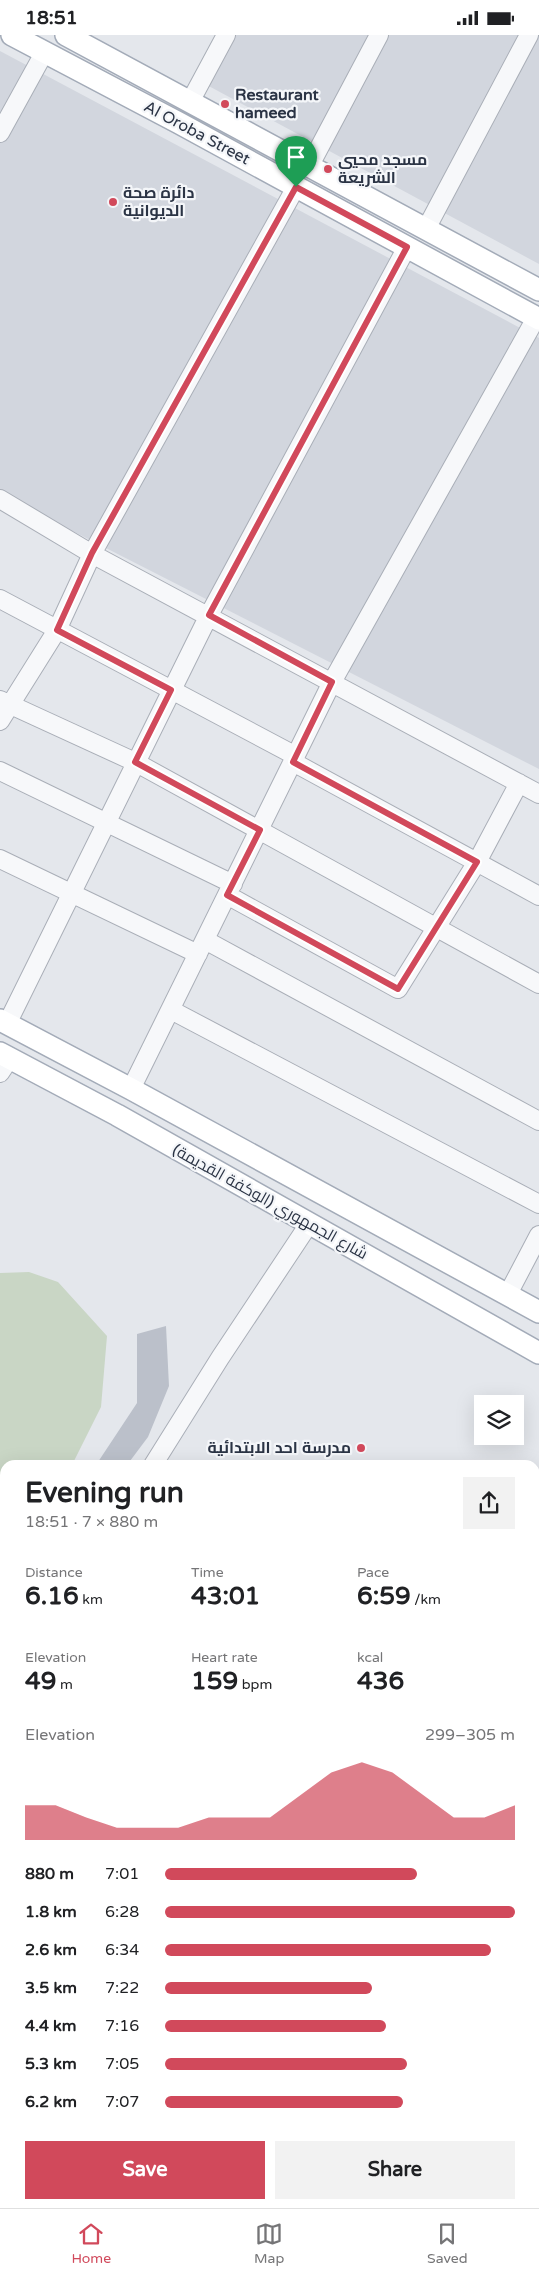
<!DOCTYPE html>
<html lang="en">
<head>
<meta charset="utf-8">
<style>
	:root { --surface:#fff; --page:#f2f2f2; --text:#202124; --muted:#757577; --line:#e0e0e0; --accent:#d1495b }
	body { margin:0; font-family:"Varela Round",Cairo,sans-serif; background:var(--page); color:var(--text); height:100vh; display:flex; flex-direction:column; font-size:19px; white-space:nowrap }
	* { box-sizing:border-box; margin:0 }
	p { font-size:16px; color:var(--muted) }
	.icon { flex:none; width:28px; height:28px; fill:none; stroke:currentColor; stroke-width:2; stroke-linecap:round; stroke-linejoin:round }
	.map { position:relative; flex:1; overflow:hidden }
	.side { position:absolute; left:0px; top:1425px; width:540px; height:749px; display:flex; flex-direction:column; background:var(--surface); border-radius:15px 15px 0 0; box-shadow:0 5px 20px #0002 }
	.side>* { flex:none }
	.controls { position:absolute; left:474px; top:1360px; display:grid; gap:10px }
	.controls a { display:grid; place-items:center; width:50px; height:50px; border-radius:0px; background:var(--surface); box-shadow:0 5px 20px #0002; font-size:25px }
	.pin { position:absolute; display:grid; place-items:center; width:42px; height:42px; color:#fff; margin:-51px -21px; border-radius:50% 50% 50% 0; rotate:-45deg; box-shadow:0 0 5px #0007 }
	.pin .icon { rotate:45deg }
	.round { display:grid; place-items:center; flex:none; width:52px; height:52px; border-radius:0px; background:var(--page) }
	.overview { display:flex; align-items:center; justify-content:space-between; height:85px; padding:0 25px }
	h1 { font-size:28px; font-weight:700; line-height:38px }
	.metrics { display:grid; grid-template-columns:repeat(3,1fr); gap:8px; height:85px; padding:5px 25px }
	.metrics div { display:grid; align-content:center }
	.metrics b { font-size:25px; font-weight:700 }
	.metrics small { font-size:14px; font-weight:400 }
	.metrics p { font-size:14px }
	.chart { height:140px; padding:10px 25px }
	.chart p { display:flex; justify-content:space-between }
	.chart svg { width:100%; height:90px; margin-top:5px; fill:var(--accent); opacity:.7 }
	.button { display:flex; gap:10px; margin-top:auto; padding:10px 25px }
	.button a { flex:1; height:58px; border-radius:0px; background:var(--accent); color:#fff; font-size:20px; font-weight:700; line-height:58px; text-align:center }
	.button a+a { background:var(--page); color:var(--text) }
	ul { padding:0 25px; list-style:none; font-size:16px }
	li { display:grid; grid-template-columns:80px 60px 1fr; align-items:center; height:38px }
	li i { height:12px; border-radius:6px; background:var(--accent) }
	.status { display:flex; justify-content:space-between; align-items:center; height:35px; padding:0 25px; background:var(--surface); direction:ltr }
	.status svg { height:14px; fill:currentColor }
	.dock { display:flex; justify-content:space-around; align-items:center; height:70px; border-top:1px solid var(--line); background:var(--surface); font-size:14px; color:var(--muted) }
	.dock a { display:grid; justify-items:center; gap:2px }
	.dock .current { color:var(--accent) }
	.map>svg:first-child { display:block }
</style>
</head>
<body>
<div class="status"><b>18:51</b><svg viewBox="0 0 49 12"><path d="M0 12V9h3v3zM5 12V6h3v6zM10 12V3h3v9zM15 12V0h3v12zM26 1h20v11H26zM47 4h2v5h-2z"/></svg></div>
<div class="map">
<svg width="539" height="2173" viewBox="0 0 539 2173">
	<rect width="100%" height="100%" fill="#e4e7ec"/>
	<!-- built -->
	<path fill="#d2d6de" d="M232,0H539V229L205,49Z
		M0,16L539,303V734L0,459Z"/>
	<!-- green -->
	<path fill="#c9d6c5" d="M29,1237L58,1247L107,1301L101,1372L72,1430H5V1525L0,1532V1238Z"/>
	<!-- building -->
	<path fill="#bbc0ca" d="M166,1291L169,1351L148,1402L127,1430H96L137,1368V1299Z"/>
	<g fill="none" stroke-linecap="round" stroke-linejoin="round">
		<defs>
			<path id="minor" d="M190,67L226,0
				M0,98L44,18
				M309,132L379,0
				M426,194L529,0
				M0,464L92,519L539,759
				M0,564L296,721
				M0,665L135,727L539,949
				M0,686L57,595L92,519L296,152
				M293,727L539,861
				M0,736L233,849
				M0,824L198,919
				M227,860L398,954L477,827L519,748
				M205,905L539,1086
				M171,975L539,1169
				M7,989L209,580L407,212
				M0,1038L10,1023
				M131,1054L332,647L536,283
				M508,1259L539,1200
				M153,1430L220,1323L309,1189
				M535,1490L539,1483
				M0,1675L5,1667
				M535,1761L539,1752
				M0,1970L5,1973
				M535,2085L539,2087
				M0,2113L5,2116
				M1,2173L5,2165
				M157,2173L159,2169
				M323,2173L325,2169
				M471,2173L473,2169"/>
			<path id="major" d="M12,0L179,88L539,284
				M66,0L539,255
				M0,985L131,1054L539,1277
				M0,1018L117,1080L539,1318"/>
		</defs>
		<!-- minor casing -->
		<use href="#minor" stroke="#a9aeb7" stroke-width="20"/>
		<!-- major casing -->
		<use href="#major" stroke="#a3abb8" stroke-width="24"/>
		<!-- minor -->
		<use href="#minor" stroke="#f7f8fa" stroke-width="18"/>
		<!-- major -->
		<use href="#major" stroke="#fff" stroke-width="21"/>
	</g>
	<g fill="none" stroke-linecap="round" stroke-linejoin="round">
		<defs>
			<path id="route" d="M296,152L407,212L209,580L332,647L293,727L477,827L398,954L227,860L260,795L135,727L171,655L57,595L92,518Z"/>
		</defs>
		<!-- route casing -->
		<use href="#route" stroke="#fff" stroke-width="10"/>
		<!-- route -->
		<use href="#route" stroke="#d1495b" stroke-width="6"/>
	</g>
	<!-- markers -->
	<g fill="#d1495b" stroke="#f4f6f9" stroke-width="2">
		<circle cx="225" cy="69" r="5"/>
		<circle cx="328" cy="134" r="5"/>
		<circle cx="113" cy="167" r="5"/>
		<circle cx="361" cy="1413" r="5"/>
	</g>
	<g text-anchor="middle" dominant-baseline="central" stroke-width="4.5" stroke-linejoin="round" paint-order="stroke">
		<!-- poi labels -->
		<g font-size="16" font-weight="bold" fill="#2b3445" stroke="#f4f6f9" text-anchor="start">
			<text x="235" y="60">Restaurant<tspan x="235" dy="18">hameed</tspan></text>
			<text x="338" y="125">مسجد محيي<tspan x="338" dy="18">الشريعة</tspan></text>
			<text x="123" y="158">دائرة صحة<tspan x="123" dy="18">الديوانية</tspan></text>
			<text x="351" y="1413" text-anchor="end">مدرسة احد الابتدائية</text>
		</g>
		<!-- street labels -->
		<g font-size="16" fill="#2b3445" stroke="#f4f6f9">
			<text transform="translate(197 98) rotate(28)">Al Oroba Street</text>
			<text transform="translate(270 1167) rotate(29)">شارع الجمهوري (الوكفة القديمة)</text>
		</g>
	</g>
</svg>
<div class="controls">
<a><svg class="icon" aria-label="layers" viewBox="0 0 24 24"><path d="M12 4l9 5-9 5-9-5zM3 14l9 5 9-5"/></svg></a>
</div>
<div class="pin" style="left:296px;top:152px;background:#1e9e55"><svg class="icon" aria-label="arrive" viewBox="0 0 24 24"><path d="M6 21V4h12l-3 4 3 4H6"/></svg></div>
<section class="side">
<div class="overview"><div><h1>Evening run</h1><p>18:51 · 7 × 880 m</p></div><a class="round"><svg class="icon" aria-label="share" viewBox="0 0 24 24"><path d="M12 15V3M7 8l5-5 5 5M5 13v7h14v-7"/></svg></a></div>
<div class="metrics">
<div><p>Distance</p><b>6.16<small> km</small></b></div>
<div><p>Time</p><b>43:01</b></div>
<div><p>Pace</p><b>6:59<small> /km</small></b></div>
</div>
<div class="metrics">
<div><p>Elevation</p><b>49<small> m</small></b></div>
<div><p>Heart rate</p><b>159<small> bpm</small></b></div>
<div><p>kcal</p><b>436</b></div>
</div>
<div class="chart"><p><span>Elevation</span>299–305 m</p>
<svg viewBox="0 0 160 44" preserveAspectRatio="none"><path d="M0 44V27L10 27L20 33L30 38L40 38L50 38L60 33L70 33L80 33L90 22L100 11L110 6L120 11L130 22L140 33L150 33L160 27V44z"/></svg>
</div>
<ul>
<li><b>880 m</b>7:01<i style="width:72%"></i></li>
<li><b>1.8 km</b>6:28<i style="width:100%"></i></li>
<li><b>2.6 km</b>6:34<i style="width:93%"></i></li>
<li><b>3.5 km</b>7:22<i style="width:59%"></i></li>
<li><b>4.4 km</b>7:16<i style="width:63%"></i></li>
<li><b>5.3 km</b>7:05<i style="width:69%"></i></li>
<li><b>6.2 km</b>7:07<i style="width:68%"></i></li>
</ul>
<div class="button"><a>Save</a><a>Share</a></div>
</section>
</div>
<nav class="dock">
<a class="current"><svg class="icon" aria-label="home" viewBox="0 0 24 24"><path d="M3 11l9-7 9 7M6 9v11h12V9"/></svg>Home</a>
<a><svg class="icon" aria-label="map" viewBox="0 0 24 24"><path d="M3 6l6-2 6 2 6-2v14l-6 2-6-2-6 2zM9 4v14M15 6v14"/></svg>Map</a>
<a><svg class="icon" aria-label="saved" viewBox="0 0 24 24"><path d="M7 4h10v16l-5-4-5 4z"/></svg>Saved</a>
</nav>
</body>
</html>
